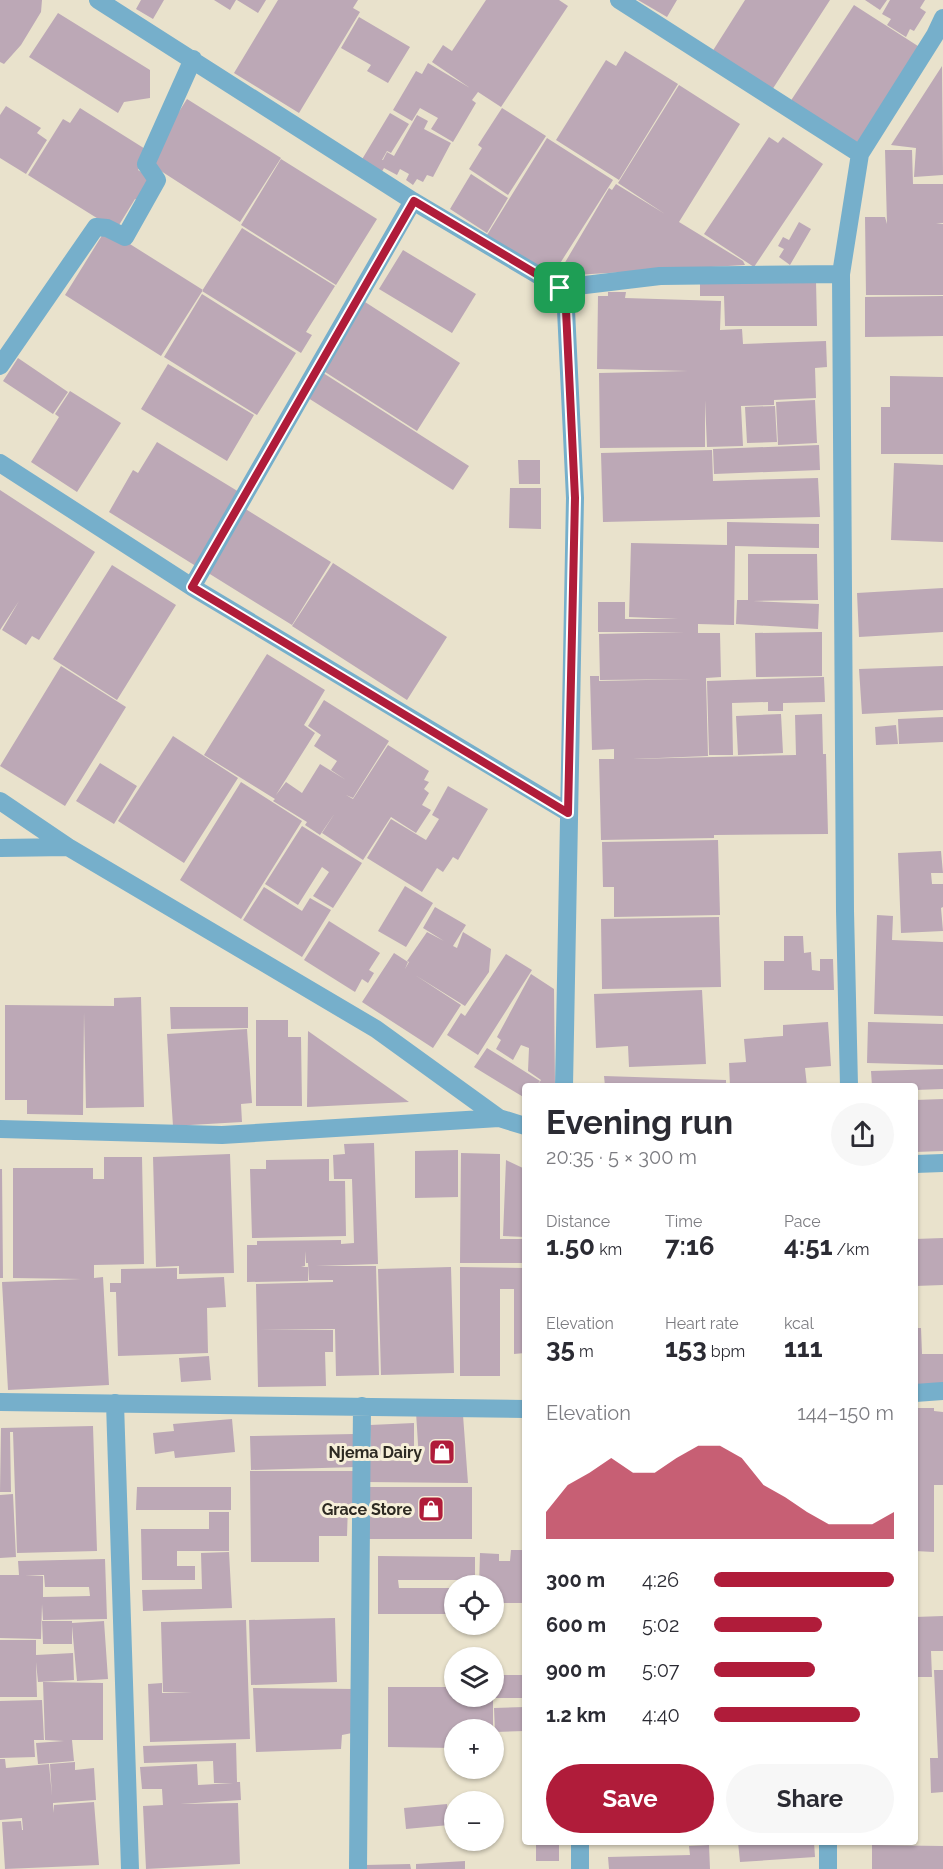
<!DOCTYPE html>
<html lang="en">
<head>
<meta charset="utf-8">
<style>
	:root { --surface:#fff; --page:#f7f7f7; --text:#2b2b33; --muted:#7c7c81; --accent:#b01c3a }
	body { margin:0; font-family:Raleway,sans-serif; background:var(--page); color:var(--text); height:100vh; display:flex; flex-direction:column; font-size:22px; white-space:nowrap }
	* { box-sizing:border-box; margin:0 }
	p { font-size:20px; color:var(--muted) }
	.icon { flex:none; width:33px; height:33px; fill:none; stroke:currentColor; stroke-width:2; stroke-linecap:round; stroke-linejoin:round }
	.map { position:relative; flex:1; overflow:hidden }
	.drawer { position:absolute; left:522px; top:1083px; width:396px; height:762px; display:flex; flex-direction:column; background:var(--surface); border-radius:6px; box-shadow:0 2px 4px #0004 }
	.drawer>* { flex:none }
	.fabs { position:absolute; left:444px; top:1575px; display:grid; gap:12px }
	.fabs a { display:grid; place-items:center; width:60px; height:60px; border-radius:50%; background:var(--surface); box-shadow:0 2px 4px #0004; font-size:30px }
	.pin { position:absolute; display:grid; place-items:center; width:51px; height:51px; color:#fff; margin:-26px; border-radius:12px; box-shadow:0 3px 9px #0006 }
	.round { display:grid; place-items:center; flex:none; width:63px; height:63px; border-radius:32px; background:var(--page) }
	.overview { display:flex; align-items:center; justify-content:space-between; height:102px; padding:0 24px }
	h1 { font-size:33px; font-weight:700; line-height:45px }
	.figures { display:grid; grid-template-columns:repeat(3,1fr); gap:9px; height:102px; padding:6px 24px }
	.figures div { display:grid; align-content:center }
	.figures b { font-size:26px; font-weight:700 }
	.figures small { font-size:16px; font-weight:400 }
	.figures p { font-size:16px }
	.chart { height:168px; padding:12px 24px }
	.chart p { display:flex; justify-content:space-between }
	.chart svg { width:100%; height:108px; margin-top:6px; fill:var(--accent); opacity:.7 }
	.action { display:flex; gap:12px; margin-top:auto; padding:12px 24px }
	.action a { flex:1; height:69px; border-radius:36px; background:var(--accent); color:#fff; font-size:24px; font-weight:700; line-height:69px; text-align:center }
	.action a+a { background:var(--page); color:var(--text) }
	ul { padding:0 24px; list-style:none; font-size:20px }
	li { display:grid; grid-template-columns:96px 72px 1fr; align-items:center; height:45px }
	li i { height:15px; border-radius:8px; background:var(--accent) }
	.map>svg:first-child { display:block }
</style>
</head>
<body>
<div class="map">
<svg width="943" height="1869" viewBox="0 0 943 1869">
	<rect width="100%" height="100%" fill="#e9e2cc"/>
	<!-- building -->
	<path fill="#bca8b6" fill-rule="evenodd" d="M0,0H42L41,12L21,45L4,64L0,62Z
		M141,0H164L153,19L136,9Z
		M214,0H236L230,10Z
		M237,0H266L258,13Z
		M278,0H358L353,8L360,12L299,113L234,73Z
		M486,0H559L568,6L501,107L478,92L472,100L476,103L453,142L431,129L438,118L420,108L412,121L393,110L416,71L422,74L428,63L470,88L432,62L443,45L452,51Z
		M638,0H677L667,17Z
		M745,0H830L772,90L712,52Z
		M865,0H887L880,10Z
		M890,0H925L920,8L926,12L914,31L910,29L906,37L887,25L891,19L882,14Z
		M854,5L921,48L857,146L790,102Z
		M58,13L150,70V98L124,102L118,113L29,57Z
		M359,17L410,47L388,83L367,71L371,65L341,48Z
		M625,51L678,84L619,180L556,140L606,60L616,66Z
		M942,66L943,175L914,177L916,148L891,145Z
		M679,85L740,124L679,222L743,261L745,265L557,276L609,188L612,190L616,184L665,214L618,183Z
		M187,99L281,158L240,222L147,162Z
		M6,106L41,128L37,133L47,140L26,174L0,158V115Z
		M80,108L150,152L138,170L155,181L141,202L135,199L116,230L28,175L63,119L70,123Z
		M502,108L546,136L508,195L469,169L482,148L478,145Z
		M390,113L409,124L391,153L387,151L382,160H383L387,152L394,156L417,115L428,121L424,129L451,143L433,177L427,175L423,182L417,179L413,185L406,180L409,174L400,169L397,175L384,168L381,173L361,161Z
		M769,137L778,143L783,137L823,164L754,267L704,234Z
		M547,138L613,180L552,276L487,235Z
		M885,150H912L913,184H943V223H936L943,224V295H866L865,217H885L887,224Z
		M281,159L377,219L336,285L241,225Z
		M471,174L508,198L487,233L450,209Z
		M799,222L811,229L790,265L779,257L784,249L778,246L783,237L789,240Z
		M242,228L335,286L306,332L312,335L301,353L202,291Z
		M106,229L203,290L161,356L65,295Z
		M403,250L476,294L452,333L379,289Z
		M700,281H816L817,326H725L724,296H700Z
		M608,292H626L625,298L721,301L720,330L742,329L743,344L826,341L827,367L815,368L816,398L774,400V405L741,406L743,446L707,447L705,400V447L600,448L599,373L688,371L597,369L598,296H608Z
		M202,294L296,353L257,415L164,357Z
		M943,296V336L865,337V297Z
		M365,302L460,363L417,431L322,370Z
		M18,358L68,392L53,414L3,381Z
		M168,364L254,415L227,461L141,409Z
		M320,371L469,466L453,490L305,396Z
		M890,376L943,377V454H881V407H890Z
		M70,391L121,423L77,492L31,462L59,417L55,414Z
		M815,400L817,443L778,445L776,402Z
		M775,406L777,442L747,443L745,407Z
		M157,442L244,495L199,568L109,512L133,470L138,473Z
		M819,445L820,470L714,474L713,449Z
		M712,450L713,481L818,478L820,517L603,522L601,453Z
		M518,460H540V484H519Z
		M894,463L943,465V542L891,540Z
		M510,488H541V529L509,528Z
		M0,490L95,552L39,640L32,636L26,645L2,630L19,601L0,630Z
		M244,508L331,562L292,625L205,571Z
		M727,522L819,524V548L735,546L734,625L698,624V633H720L721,677L706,678L708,756L633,759L796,755L795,715L822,714L823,754H826L828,834L714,835V838L601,840L599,759H614V749L592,750L590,676H599V681L693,679L600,680L599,634L685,632H598V602H625V619H678L629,617L631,543L727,545Z
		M748,554H817L818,600L753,601L819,604L818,629L736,624L737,600H748Z
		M333,563L447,637L407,700L292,626Z
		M112,565L176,605L117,700L53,659Z
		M943,588V632L859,637L857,593Z
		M822,632V676L756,677L755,633Z
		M267,654L325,690L304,725L315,733L276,795L286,782L302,793L320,764L346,780L331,770L337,761L314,746L321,735L308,726L324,700L389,741L353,798L346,795L353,799L388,745L429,771L424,780L429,782L424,789L429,793L422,805L431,810L416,833L391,817L363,860L322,833L335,813L320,835L305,825L307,822L273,801L275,799L204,755Z
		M61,666L126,707L65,806L0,766Z
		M943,666V710L862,714L859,669Z
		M824,677L825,702L783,703V711H768V702L732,703L733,755H709L707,681Z
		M781,714L783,753L738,755L736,716Z
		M943,717V742L899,744L898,719Z
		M896,725L898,744L876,745L875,727Z
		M173,736L238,778L184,863L118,821Z
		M100,763L137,786L114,824L76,801Z
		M241,782L302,821L241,919L180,880Z
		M448,786L488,809L458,860L453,857L443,872L437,868L422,892L367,858L391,819L426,840L439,819L432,815Z
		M302,826L362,863L333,908L313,896L329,872L322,867L298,905L265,884Z
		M718,840L720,915L614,917V887H603L602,842Z
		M941,851L943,873H931L932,884H943V907L941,908L943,931L901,933L898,853Z
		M405,886L433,903L406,947L378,931Z
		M264,887L302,911L310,898L331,910L302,957L243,920Z
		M435,907L466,925L453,946L457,948L463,932L491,949L489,972L465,1006L415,975L461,1005L433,1048L362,1002L394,953L408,962L405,969L409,962L407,961L427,932L444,941L423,928Z
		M877,915L893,916L892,940L943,942V1016L874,1014Z
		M719,917L721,987L602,989L601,919Z
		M329,921L380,953L369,970L374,973L368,983L362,979L355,992L304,960Z
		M784,936H803L804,953L811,952L812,970L820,971V959H833L834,990H764V961H784Z
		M506,954L532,970L478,1055L447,1035L461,1013L465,1016Z
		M531,974L554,989L555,1086H537L541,1080L528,1071L529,1048L521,1045L513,1060L496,1049L501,1040L497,1037Z
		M702,990L706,1064L629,1067L628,1046L596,1048L594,994Z
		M141,997L144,1107L86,1108L84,1012L83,1115L27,1114V1100H5V1005L114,1006V998Z
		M170,1007H248V1028L171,1029Z
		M256,1020H288V1037H301L302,1106H256Z
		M828,1022L831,1066L805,1068L807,1086H730L729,1063L746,1062L744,1039L783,1036V1025Z
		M868,1022L943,1024V1065L867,1063Z
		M247,1029L252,1103L241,1104L242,1122L173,1126L167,1034Z
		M308,1031L409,1102L307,1107Z
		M487,1048L540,1081L536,1086H525V1098L474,1067Z
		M943,1069V1089L915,1090V1086H872L871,1071Z
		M604,1076L726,1080V1086H605Z
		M943,1099V1151L915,1152V1100Z
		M374,1143L378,1264L316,1266H376L379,1375L336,1376L335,1329L260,1330H333V1352H325L326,1386L258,1387L256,1284L333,1282V1280H309L308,1263H306L305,1251V1266L301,1267H308V1281L247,1282V1245H257V1241L341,1240V1244L354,1243L352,1179H334L333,1155L345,1154L344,1144Z
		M458,1150V1197L415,1198V1151Z
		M461,1153L500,1154V1239H525V1263H460Z
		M230,1154L234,1273L179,1274V1266L156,1267L153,1157Z
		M104,1157H142L144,1264L94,1265V1278L103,1277L109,1385L8,1390L2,1282L81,1279L13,1278V1168H93V1179H104Z
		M329,1159V1181H345L346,1236L252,1238L250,1169H266V1160Z
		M506,1160L525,1169V1237L503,1236Z
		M0,1169H2L3,1278H0Z
		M943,1238V1285L915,1286V1239Z
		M451,1267L454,1373L381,1375L378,1269Z
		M460,1267L525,1268V1353L514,1354V1289H500V1376H460Z
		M177,1268V1279L224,1277L226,1307L207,1308L208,1353L118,1356L116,1292H110V1283H121V1269Z
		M915,1328H921L922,1354H943V1395L915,1396Z
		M209,1356L211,1380L181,1382L179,1358Z
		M915,1408H934V1411L943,1412V1485H934V1552L915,1551Z
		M416,1412L463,1415L468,1483L366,1482V1461L419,1460Z
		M232,1419L235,1452L175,1458L174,1451L155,1454L153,1433L174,1431L173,1424Z
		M414,1423V1457L371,1458L370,1425Z
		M93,1426L97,1551L17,1553L13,1432H10L11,1492H0L1,1428Z
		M354,1434L356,1467L251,1470L250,1436Z
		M250,1471H356V1505H348L347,1536H319V1562H251Z
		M137,1487H231V1510H136Z
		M365,1487H472V1539H365Z
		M13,1494L16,1557L0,1558V1495Z
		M209,1512H229V1551H177V1566H195V1580H142L141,1529H209Z
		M511,1550H525V1603H494V1586H479L480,1553L499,1554V1561H510Z
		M229,1552L232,1608L143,1611L142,1590L202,1589L201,1553Z
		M378,1556L475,1557V1580H398L399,1588H454V1614H378Z
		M105,1559L107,1619L43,1620L42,1604L41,1639L0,1638V1575H19L18,1561ZM25,1575H44L45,1587H89L90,1596L43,1597V1576Z
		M943,1616V1651H931L932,1677H915V1617Z
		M335,1618L337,1682L251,1685L249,1620Z
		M246,1620L250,1739L150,1742L148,1684L162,1683V1693H192L163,1692L161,1622Z
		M42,1621H72V1623L104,1621L108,1679L77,1681L72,1626V1644H43Z
		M0,1640H36V1655L73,1653L74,1680L38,1682L36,1662L37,1697H0Z
		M934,1670H943V1792L931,1793L930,1758H938Z
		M494,1675H525V1698H495Z
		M43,1682L103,1683V1740H72L74,1761L38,1764L36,1743L64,1741L45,1740Z
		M388,1687H454V1696H493V1730H454V1748L388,1747Z
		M253,1688L355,1689L357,1732L342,1735L341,1749L256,1752Z
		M42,1700L44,1740H34L35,1757L0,1758V1701Z
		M525,1707V1731L495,1732L494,1708Z
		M236,1743L237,1782H240L241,1800L180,1804L238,1803L240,1864L146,1869L143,1806L163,1805L162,1789H142L140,1767L197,1764L198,1785L233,1783H214L213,1761L144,1763L143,1746Z
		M0,1759H5L6,1768L49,1764L52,1796L50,1764L75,1762V1770L94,1768L96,1800L53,1803V1813L54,1805L94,1802L99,1865L5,1869L2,1822L21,1821L22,1830H23L22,1818L0,1820Z
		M447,1804L449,1825L406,1829L404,1808Z
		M536,1842H559V1861H536Z
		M738,1842H814L815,1857L740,1862Z
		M709,1845L710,1869H609L608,1857L690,1855L689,1846Z
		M872,1845L943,1846V1869H872Z
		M465,1861V1869H416V1864Z
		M410,1864L411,1869H365V1865Z"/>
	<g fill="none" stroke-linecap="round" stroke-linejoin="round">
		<!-- minor -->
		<path stroke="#76afcb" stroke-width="18" d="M98,0L413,201L560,288L566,310L575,498L564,1086
			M619,0L860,154
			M560,288L660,276L841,274
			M0,366L96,227L107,228L125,237L157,180L146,164L193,59
			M0,463L192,587L569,813
			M192,587L413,201
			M0,801L68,847L376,1029L499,1118L525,1126
			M0,848L68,847
			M849,1086L845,911L841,274L860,154L935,35L943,18
			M0,1129L222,1135L499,1118
			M915,1164L943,1163
			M915,1393L943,1391
			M0,1402L525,1409
			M115,1403L130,1869
			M580,1842V1869
			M828,1842V1869
			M358,1869L362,1406"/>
	</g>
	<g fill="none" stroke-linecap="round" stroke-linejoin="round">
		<defs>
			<path id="route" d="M414,201L560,288L566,310L575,498L568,813L192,587Z"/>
		</defs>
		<!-- route casing -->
		<use href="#route" stroke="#fff" stroke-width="12"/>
		<!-- route -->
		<use href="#route" stroke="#b01c3a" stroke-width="8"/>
	</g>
	<!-- icons -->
	<defs>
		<symbol id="shop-square" viewBox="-11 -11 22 22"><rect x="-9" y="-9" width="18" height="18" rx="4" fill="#b01c3a" stroke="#f6efd9"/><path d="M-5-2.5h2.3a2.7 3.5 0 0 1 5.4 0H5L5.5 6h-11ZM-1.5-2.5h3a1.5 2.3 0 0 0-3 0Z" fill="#fff"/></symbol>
	</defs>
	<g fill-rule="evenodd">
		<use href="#shop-square" x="427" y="1437" width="30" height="30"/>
		<use href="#shop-square" x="416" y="1494" width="30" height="30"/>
	</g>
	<g text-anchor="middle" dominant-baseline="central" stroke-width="6" stroke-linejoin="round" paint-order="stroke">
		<!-- poi labels -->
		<g font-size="16" font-weight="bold" fill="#2d2a22" stroke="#f6efd9" text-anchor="end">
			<text x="422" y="1452">Njema Dairy</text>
			<text x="412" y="1509">Grace Store</text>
		</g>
	</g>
</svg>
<div class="fabs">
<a><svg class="icon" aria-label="locate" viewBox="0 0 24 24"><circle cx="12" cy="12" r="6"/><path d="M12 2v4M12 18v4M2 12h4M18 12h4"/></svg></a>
<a><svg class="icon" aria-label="layers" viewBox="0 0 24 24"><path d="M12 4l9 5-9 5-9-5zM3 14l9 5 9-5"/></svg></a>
<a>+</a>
<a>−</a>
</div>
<div class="pin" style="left:560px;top:288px;background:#1e9e55"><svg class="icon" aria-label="arrive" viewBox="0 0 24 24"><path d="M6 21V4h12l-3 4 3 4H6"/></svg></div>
<section class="drawer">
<div class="overview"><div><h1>Evening run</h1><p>20:35 · 5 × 300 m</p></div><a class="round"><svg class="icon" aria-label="share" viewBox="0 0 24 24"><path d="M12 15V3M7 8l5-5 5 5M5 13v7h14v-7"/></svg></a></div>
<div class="figures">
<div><p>Distance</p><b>1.50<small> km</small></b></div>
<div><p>Time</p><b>7:16</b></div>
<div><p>Pace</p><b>4:51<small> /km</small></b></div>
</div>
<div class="figures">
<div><p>Elevation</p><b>35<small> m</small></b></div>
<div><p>Heart rate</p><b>153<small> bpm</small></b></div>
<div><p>kcal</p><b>111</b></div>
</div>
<div class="chart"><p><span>Elevation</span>144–150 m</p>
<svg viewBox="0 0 160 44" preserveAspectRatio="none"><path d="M0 44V33L10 22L20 17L30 11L40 17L50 17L60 11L70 6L80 6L90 11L100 22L110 27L120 33L130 38L140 38L150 38L160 33V44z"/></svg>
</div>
<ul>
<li><b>300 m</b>4:26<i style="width:100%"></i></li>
<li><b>600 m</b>5:02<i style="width:60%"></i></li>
<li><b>900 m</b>5:07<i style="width:56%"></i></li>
<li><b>1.2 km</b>4:40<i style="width:81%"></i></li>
</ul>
<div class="action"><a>Save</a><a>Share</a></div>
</section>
</div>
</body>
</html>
